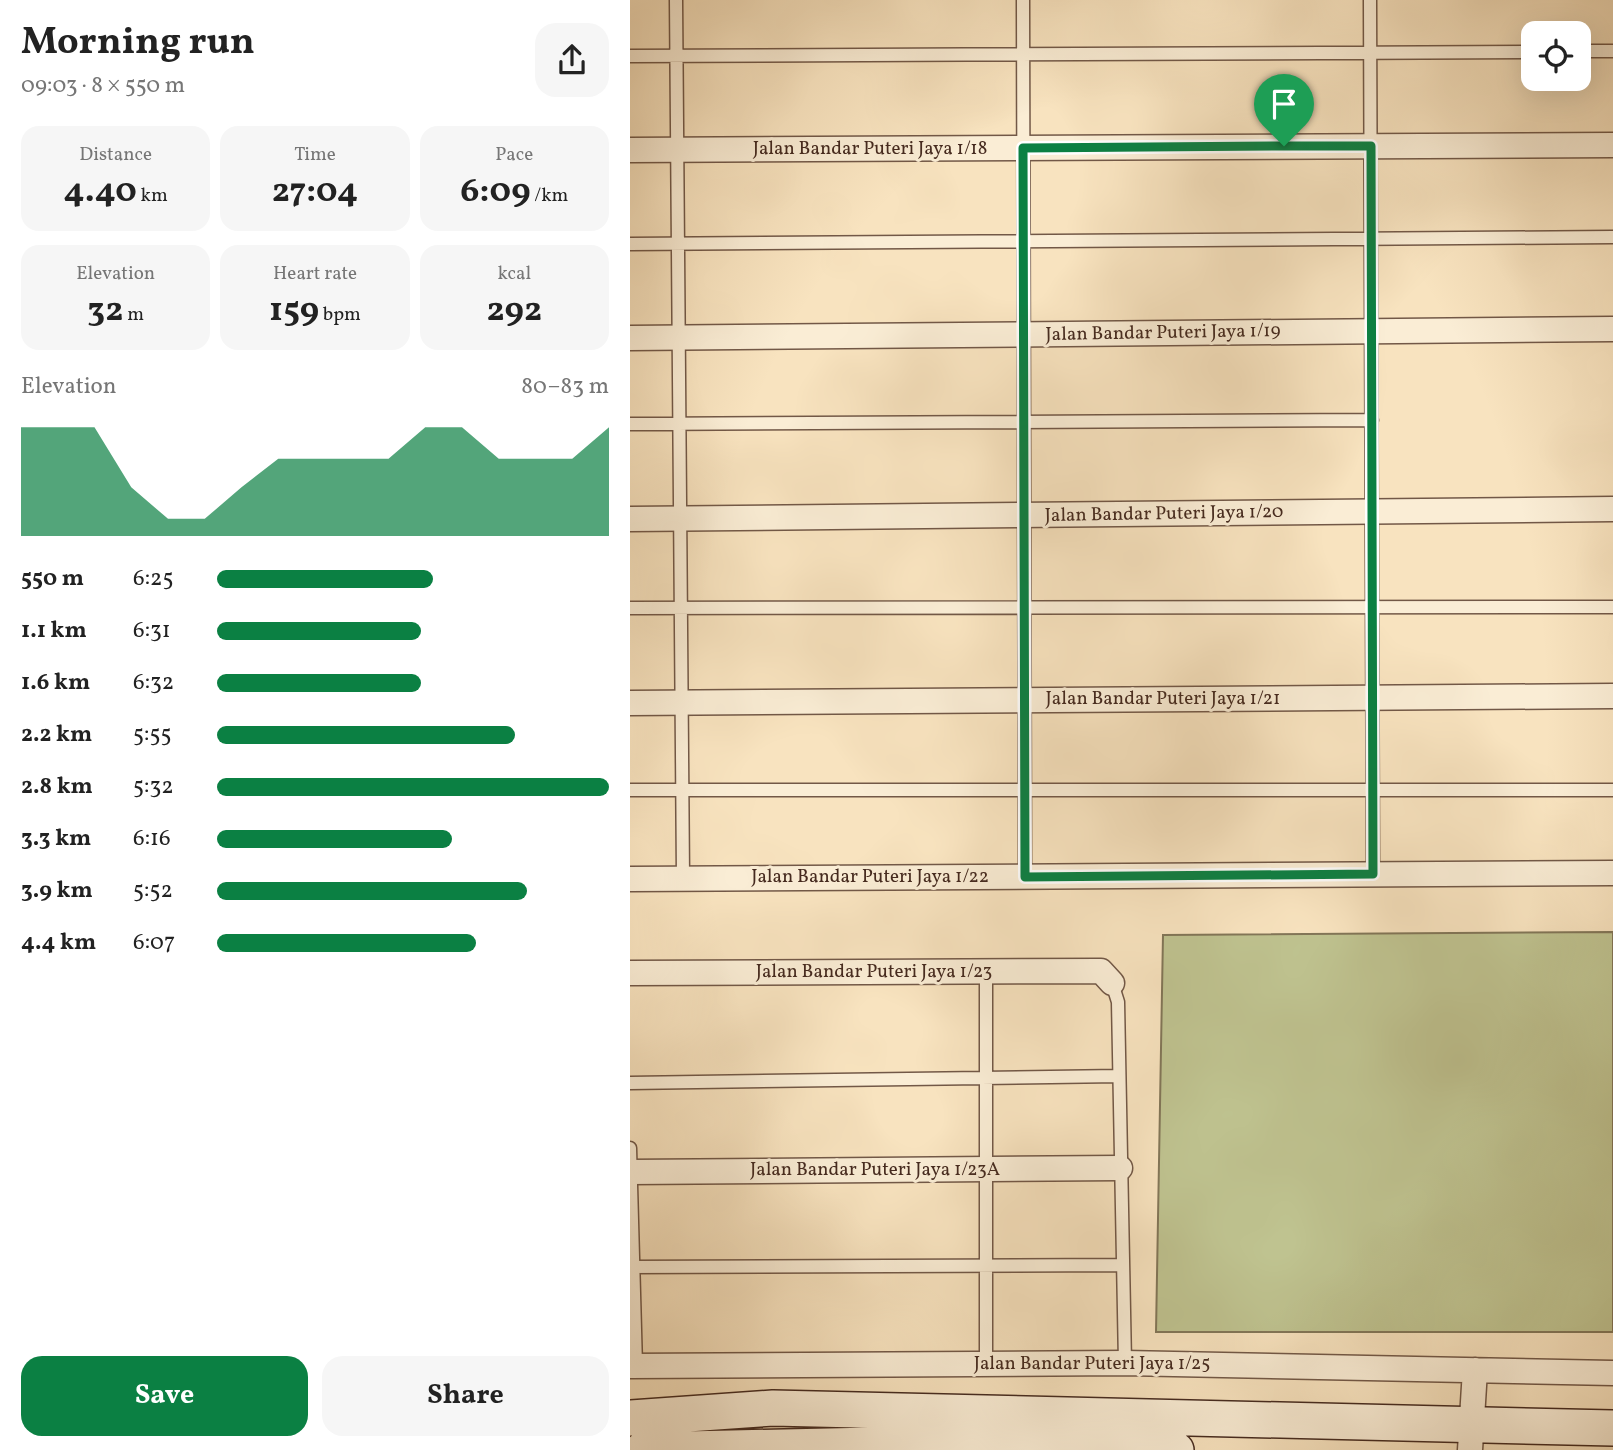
<!DOCTYPE html>
<html lang="en">
<head>
<meta charset="utf-8">
<style>
	:root { --surface:#fff; --page:#f6f6f6; --text:#222; --muted:#767676; --accent:#0b8043 }
	body { margin:0; font-family:Vollkorn,serif; background:var(--page); color:var(--text); height:100vh; display:flex; flex-direction:column; font-size:26px; white-space:nowrap }
	* { box-sizing:border-box; margin:0 }
	p { font-size:23px; color:var(--muted) }
	.icon { flex:none; width:38px; height:38px; fill:none; stroke:currentColor; stroke-width:2; stroke-linecap:round; stroke-linejoin:round }
	.map { position:relative; flex:1; overflow:hidden }
	.side { display:flex; flex-direction:column; background:var(--surface); width:630px }
	.side>* { flex:none }
	.tools { position:absolute; left:891px; top:21px; display:grid; gap:14px }
	.tools a { display:grid; place-items:center; width:70px; height:70px; border-radius:14px; background:var(--surface); box-shadow:0 7px 28px #0002; font-size:35px }
	.pin { position:absolute; display:grid; place-items:center; width:60px; height:60px; color:#fff; margin:-72px -30px; border-radius:50% 50% 50% 0; rotate:-45deg; box-shadow:0 0 7px #0007 }
	.pin .icon { rotate:45deg }
	.round { display:grid; place-items:center; flex:none; width:74px; height:74px; border-radius:21px; background:var(--page) }
	.head { display:flex; align-items:center; justify-content:space-between; height:119px; padding:0 21px }
	h1 { font-size:38px; font-weight:700; line-height:52px }
	.figures { display:grid; grid-template-columns:repeat(3,1fr); gap:10px; height:119px; padding:7px 21px }
	.figures div { display:grid; align-content:center; border-radius:18px; background:var(--page); text-align:center }
	.figures b { font-size:35px; font-weight:700 }
	.figures small { font-size:19px; font-weight:400 }
	.figures p { font-size:19px }
	.chart { height:196px; padding:14px 21px }
	.chart p { display:flex; justify-content:space-between }
	.chart svg { width:100%; height:126px; margin-top:7px; fill:var(--accent); opacity:.7 }
	.cta { display:flex; gap:14px; margin-top:auto; padding:14px 21px }
	.cta a { flex:1; height:80px; border-radius:21px; background:var(--accent); color:#fff; font-size:28px; font-weight:700; line-height:80px; text-align:center }
	.cta a+a { background:var(--page); color:var(--text) }
	ul { padding:0 21px; list-style:none; font-size:23px }
	li { display:grid; grid-template-columns:112px 84px 1fr; align-items:center; height:52px }
	li i { height:18px; border-radius:9px; background:var(--accent) }
	main { display:flex; flex:1; min-height:0 }
	.map>svg:first-child { display:block }
</style>
</head>
<body>
<main>
<section class="side">
<div class="head"><div><h1>Morning run</h1><p>09:03 · 8 × 550 m</p></div><a class="round"><svg class="icon" aria-label="share" viewBox="0 0 24 24"><path d="M12 15V3M7 8l5-5 5 5M5 13v7h14v-7"/></svg></a></div>
<div class="figures">
<div><p>Distance</p><b>4.40<small> km</small></b></div>
<div><p>Time</p><b>27:04</b></div>
<div><p>Pace</p><b>6:09<small> /km</small></b></div>
</div>
<div class="figures">
<div><p>Elevation</p><b>32<small> m</small></b></div>
<div><p>Heart rate</p><b>159<small> bpm</small></b></div>
<div><p>kcal</p><b>292</b></div>
</div>
<div class="chart"><p><span>Elevation</span>80–83 m</p>
<svg viewBox="0 0 160 44" preserveAspectRatio="none"><path d="M0 44V6L10 6L20 6L30 27L40 38L50 38L60 27L70 17L80 17L90 17L100 17L110 6L120 6L130 17L140 17L150 17L160 6V44z"/></svg>
</div>
<ul>
<li><b>550 m</b>6:25<i style="width:55%"></i></li>
<li><b>1.1 km</b>6:31<i style="width:52%"></i></li>
<li><b>1.6 km</b>6:32<i style="width:52%"></i></li>
<li><b>2.2 km</b>5:55<i style="width:76%"></i></li>
<li><b>2.8 km</b>5:32<i style="width:100%"></i></li>
<li><b>3.3 km</b>6:16<i style="width:60%"></i></li>
<li><b>3.9 km</b>5:52<i style="width:79%"></i></li>
<li><b>4.4 km</b>6:07<i style="width:66%"></i></li>
</ul>
<div class="cta"><a>Save</a><a>Share</a></div>
</section>
<div class="map">
<svg width="983" height="1450" viewBox="0 0 983 1450">
	<rect width="100%" height="100%" fill="#f8e3bf"/>
	<filter id="stains"><feTurbulence type="fractalNoise" baseFrequency=".00286" numOctaves="4"/><feColorMatrix values="0 0 0 0 .2 0 0 0 0 .09 0 0 0 0 .02 0 0 0 .5 -.17"/></filter>
	<radialGradient id="worn" r=".72"><stop offset=".6" stop-color="#630" stop-opacity="0"/><stop offset="1" stop-color="#630" stop-opacity=".3"/></radialGradient>
	<!-- green -->
	<path fill="#bfc390" stroke="#827658" stroke-width="2" d="M983,932V1332H526L533,935Z"/>
	<g fill="none" stroke-linecap="round" stroke-linejoin="round">
		<defs>
			<path id="lane" d="M46,0L53,878
				M393,0L395,877
				M740,0L743,875
				M948,51H983
				M0,56L903,52
				M0,244L983,237
				M0,424L742,420
				M0,608L983,607
				M0,790H983
				M482,983L488,1002L495,1363
				M0,1083L489,1076
				M0,1148L6,1366
				M0,1267L491,1265
				M356,1364V971"/>
			<path id="street" d="M0,150L983,145
				M0,338L983,329
				M0,519L983,509
				M0,703L983,696
				M0,879L983,873
				M0,973L471,971L482,983
				M0,1172L490,1168
				M0,1366L495,1363L983,1373
				M840,1450L845,1370"/>
			<path id="secondary" d="M0,1418L143,1408L983,1428
				M12,1450L288,1444L546,1450"/>
		</defs>
		<!-- lane casing -->
		<use href="#lane" stroke="#725847" stroke-width="15"/>
		<!-- street casing -->
		<use href="#street" stroke="#725847" stroke-width="27"/>
		<!-- secondary casing -->
		<use href="#secondary" stroke="#452a1f" stroke-width="38"/>
		<!-- lane -->
		<use href="#lane" stroke="#faedd5" stroke-width="12"/>
		<!-- street -->
		<use href="#street" stroke="#faedd5" stroke-width="24"/>
		<!-- secondary -->
		<use href="#secondary" stroke="#faedd5" stroke-width="35"/>
	</g>
	<g fill="none" stroke-linecap="round" stroke-linejoin="round">
		<defs>
			<path id="route" d="M654,146H741L743,874L395,877L393,148Z"/>
		</defs>
		<!-- route casing -->
		<use href="#route" stroke="#fff" stroke-width="14"/>
		<!-- route -->
		<use href="#route" stroke="#0b8043" stroke-width="9"/>
	</g>
	<g text-anchor="middle" dominant-baseline="central" stroke-width="6" stroke-linejoin="round" paint-order="stroke">
		<!-- street labels -->
		<g font-size="19" fill="#452a1f" stroke="#faedd5">
			<text x="240" y="149">Jalan Bandar Puteri Jaya 1/18</text>
			<text transform="translate(533 333) rotate(-1)">Jalan Bandar Puteri Jaya 1/19</text>
			<text transform="translate(534 514) rotate(-1)">Jalan Bandar Puteri Jaya 1/20</text>
			<text x="533" y="699">Jalan Bandar Puteri Jaya 1/21</text>
			<text x="240" y="877">Jalan Bandar Puteri Jaya 1/22</text>
			<text x="244" y="972">Jalan Bandar Puteri Jaya 1/23</text>
			<text x="245" y="1170">Jalan Bandar Puteri Jaya 1/23A</text>
			<text x="462" y="1364">Jalan Bandar Puteri Jaya 1/25</text>
		</g>
	</g>
	<rect width="100%" height="100%" filter="url(#stains)"/>
	<rect width="100%" height="100%" fill="url(#worn)"/>
</svg>
<div class="tools">
<a><svg class="icon" aria-label="locate" viewBox="0 0 24 24"><circle cx="12" cy="12" r="6"/><path d="M12 2v4M12 18v4M2 12h4M18 12h4"/></svg></a>
</div>
<div class="pin" style="left:654px;top:146px;background:#1e9e55"><svg class="icon" aria-label="arrive" viewBox="0 0 24 24"><path d="M6 21V4h12l-3 4 3 4H6"/></svg></div>
</div>
</main>
</body>
</html>
